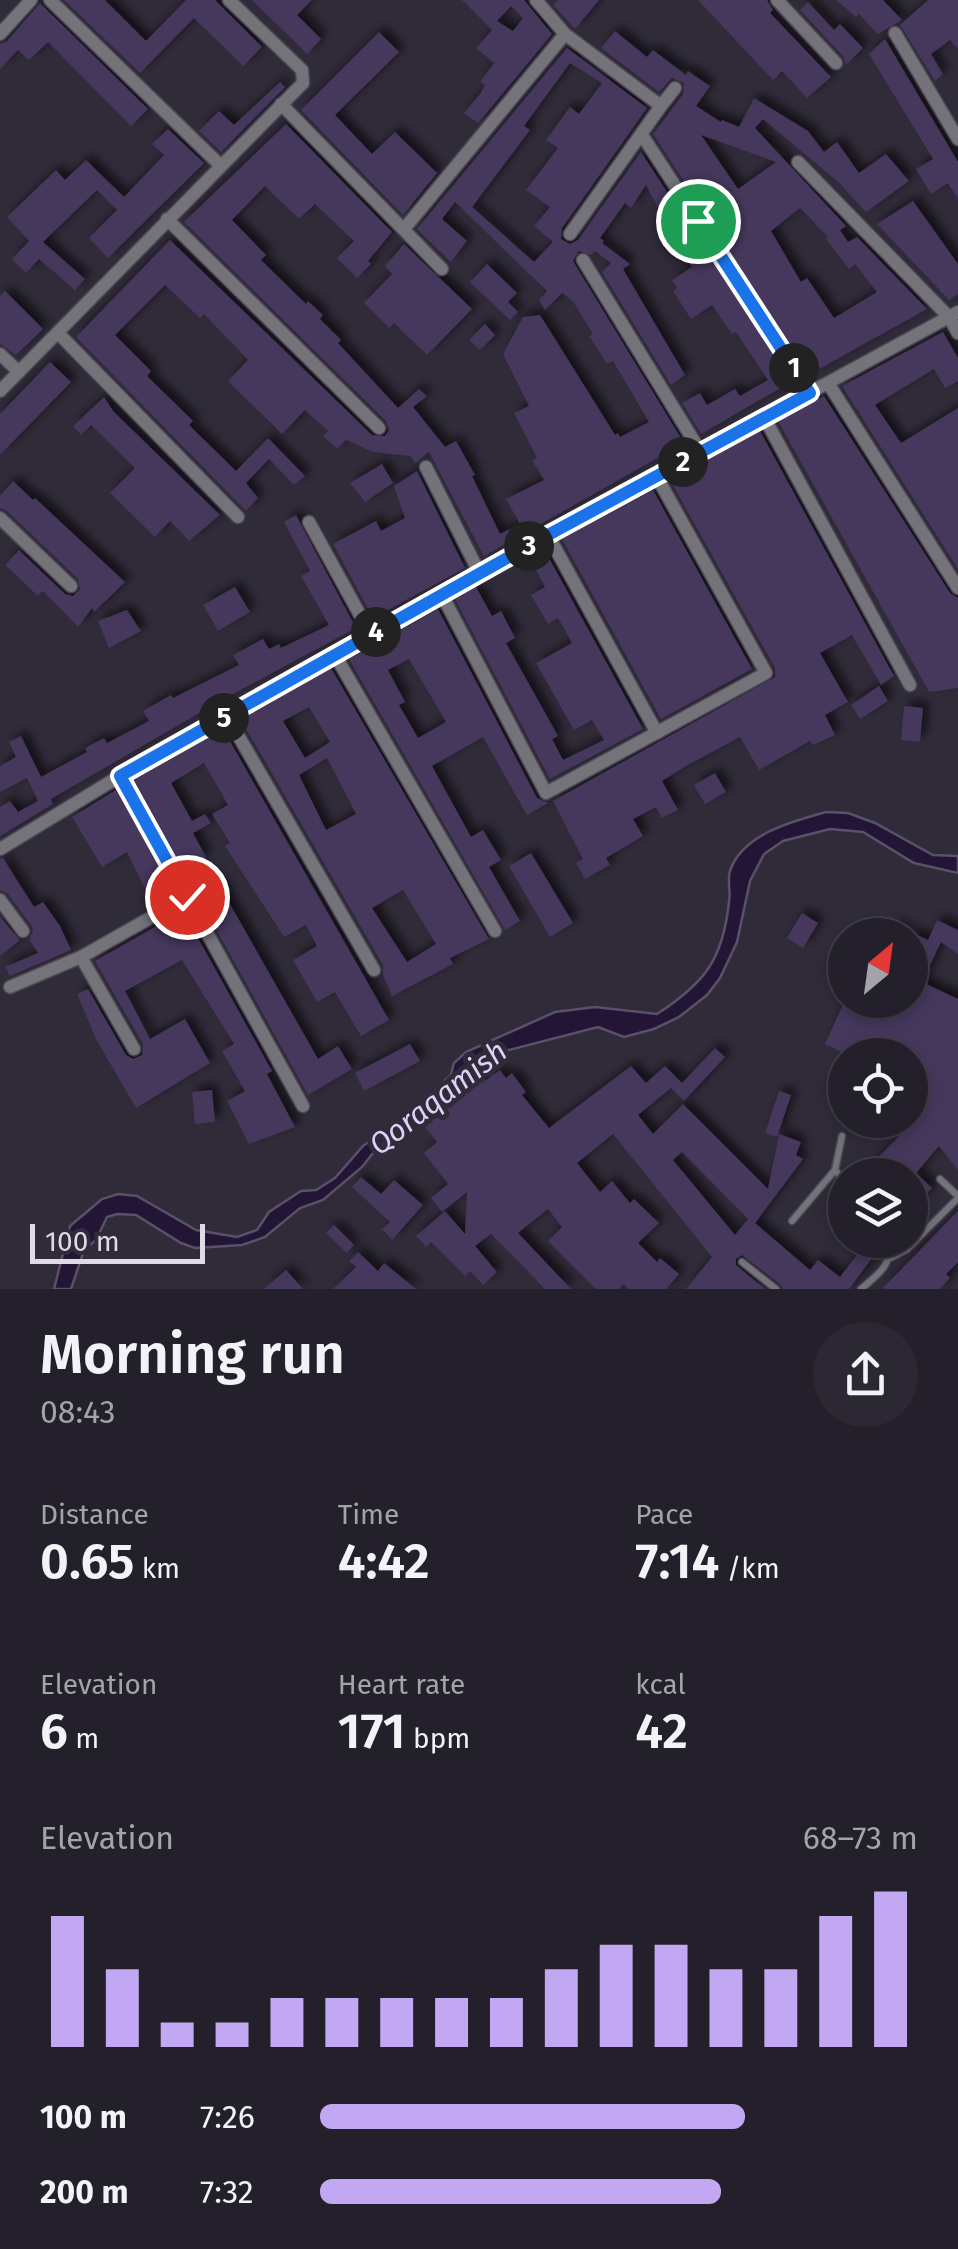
<!DOCTYPE html>
<html lang="en">
<head>
<meta charset="utf-8">
<style>
	:root { --surface:#24202b; --page:#2c2833; --text:#f1f3f6; --muted:#a3a3a9; --line:#413e47; --accent:#c2a8f2 }
	body { margin:0; font-family:"Fira Sans",sans-serif; background:var(--page); color:var(--text); height:100vh; display:flex; flex-direction:column; font-size:38px; white-space:nowrap }
	* { box-sizing:border-box; margin:0 }
	p { font-size:32px; color:var(--muted) }
	.icon { flex:none; width:55px; height:55px; fill:none; stroke:currentColor; stroke-width:2; stroke-linecap:round; stroke-linejoin:round }
	.map { position:relative; height:1289px; overflow:hidden }
	.drawer { display:flex; flex-direction:column; background:var(--surface); flex:1 }
	.drawer>* { flex:none }
	.needle { width:65px; rotate:29deg }
	.buttons { position:absolute; left:828px; top:918px; display:grid; gap:20px }
	.buttons a { display:grid; place-items:center; width:100px; height:100px; border-radius:50%; background:var(--surface); box-shadow:0 5px 15px #0003,0 0 0 2px var(--line); font-size:50px }
	.scale { position:absolute; left:30px; bottom:25px; width:175px; box-sizing:border-box; padding-left:10px; border:5px solid #dedbe4; border-top:0; font-size:28px; line-height:35px; white-space:nowrap; color:#dedbe4; -webkit-text-stroke:8px #302b39; paint-order:stroke }
	.pin { position:absolute; display:grid; place-items:center; width:85px; height:85px; color:#fff; margin:-42px; border:5px solid #fff; border-radius:50%; box-shadow:0 2px 10px #0007 }
	.km { position:absolute; width:50px; height:50px; margin:-25px; border-radius:50%; background:#222; color:#fff; font-size:28px; line-height:50px; text-align:center }
	.round { display:grid; place-items:center; flex:none; width:105px; height:105px; border-radius:52px; background:var(--page) }
	.summary { display:flex; align-items:center; justify-content:space-between; height:170px; padding:0 40px }
	h1 { font-size:55px; font-weight:600; line-height:75px }
	.metrics { display:grid; grid-template-columns:repeat(3,1fr); gap:15px; height:170px; padding:10px 40px }
	.metrics div { display:grid; align-content:center }
	.metrics b { font-size:50px; font-weight:600 }
	.metrics small { font-size:28px; font-weight:400 }
	.metrics p { font-size:28px }
	.chart { height:280px; padding:20px 40px }
	.chart p { display:flex; justify-content:space-between }
	.chart svg { width:100%; height:180px; margin-top:10px; stroke:var(--accent); stroke-width:6 }
	ul { padding:0 40px; list-style:none; font-size:32px }
	li { display:grid; grid-template-columns:160px 120px 1fr; align-items:center; height:75px }
	li i { height:25px; border-radius:12px; background:var(--accent) }
	.map>svg:first-child { display:block }
</style>
</head>
<body>
<div class="map">
<svg width="958" height="1289" viewBox="0 0 958 1289">
	<defs>
		<filter id="shadow"><feDropShadow dx="6" dy="-6" stdDeviation="5" flood-color="#0009"/></filter>
	</defs>
	<rect width="100%" height="100%" fill="#302b39"/>
	<!-- water -->
	<path fill="#221536" stroke="#5a506a" stroke-width="2.5" d="M826,812L848,813L875,823L933,855L958,856V873L914,863L863,832L830,829L783,841L764,854L750,881L737,942L720,978L707,995L679,1017L654,1029L624,1037L598,1027L497,1053L474,1066L402,1133L377,1148L362,1167L323,1200L300,1208L265,1237L242,1245L195,1248L181,1243L136,1215L117,1214L107,1217L96,1240L84,1250L71,1289H54L70,1226L102,1199L118,1194L137,1196L196,1230L237,1237L257,1230L269,1212L301,1191L316,1190L335,1178L363,1146L423,1103L451,1074L454,1063L466,1052L555,1012L595,1007L657,1014C705,983 723,959 729,902C731,892 727,880 730,871C742,834 793,821 826,812Z"/>
	<!-- building -->
	<path fill="#44375b" fill-rule="evenodd" filter="url(#shadow)" d="M64,0H105L146,41L186,0H215L262,47L243,66L194,18L140,73Z
		M252,0H312L297,15L321,39L307,54Z
		M462,0H524L552,34L478,123L464,113L480,94L485,85L480,82L494,63L476,48L492,30ZM511,6L523,18L513,31L497,21Z
		M558,0H599L575,29L553,5Z
		M698,0H767L773,10L770,13L831,77L807,98L782,71L773,80Z
		M836,0H883L902,20L878,34L859,14L856,17Z
		M928,0H958V49L950,40L931,54L943,74L935,81L900,25Z
		M808,2L834,30L840,24L863,48L846,65L843,56L800,10Z
		M40,3L148,109L131,126L48,42L29,60L18,50L0,69V44L7,41Z
		M615,31L647,57L653,50L686,75L688,71L710,86L696,106L721,122L722,120L739,127L754,98L808,131L824,152L837,142L859,173L886,154L909,181L866,212L838,182L763,119L755,128L846,226L840,230L848,242L857,237L927,309L810,374L653,134L683,94L684,83L672,78L659,92L601,48ZM701,135L776,162L738,189ZM800,208L828,237L826,239L849,269L855,264L877,292L834,318L807,278L801,282L771,231Z
		M379,32L399,52L335,115L372,154L395,132L437,173L403,215L301,110Z
		M885,39L958,162V199L948,183L931,194L916,169L933,159L869,54Z
		M567,48L647,108L562,228L561,239L570,244L578,240L641,152L791,382L701,434L682,403L700,393L707,405L735,389L740,396L768,380L736,332L732,334L712,305L691,319L673,291L677,288L672,280L692,267L666,226L673,220L658,208L646,185L631,208L625,203L600,238L604,241L602,243L630,264L623,269L685,375L671,385L602,272L611,263L595,251L591,255L579,251L573,261L684,443L484,556L429,452L415,463L410,456L373,452L346,440L337,449L323,436L328,431L305,410L282,434L228,381L248,360L204,314L200,318L165,285L115,335L151,371L147,376L193,421L189,425L236,471L268,438L305,476L294,485L269,459L246,483L258,498L246,511L76,337L170,240L372,435L385,436L389,430L386,421L184,222L286,124L392,232L368,261L371,264L357,278L337,258L354,241L315,204L299,219L265,186L232,220L266,255L261,260L306,304L308,301L323,315L320,319L341,340L338,343L398,408L419,389L427,396L413,407L445,447L456,441L475,475L472,476L500,534L520,524L506,499L544,480L532,460L537,458L514,413L529,406L503,354L523,317L540,315L615,435L618,433L620,437L649,422L613,361L607,364L589,336L593,334L572,300L562,293L545,310L539,300L547,291L455,202L442,219L467,241L451,262L417,229ZM570,63L602,83L579,114L570,107L546,140L558,148L526,190L550,207L534,226L553,242L534,262L472,207L530,130L524,126Z
		M280,82L285,87L221,152L199,131L219,111L234,125Z
		M168,129L204,163L108,258L89,238L117,210L97,190L43,242L85,279L75,290L39,259L26,273L12,259L29,241L7,217L56,170L65,180L86,160L124,197L164,155L152,144Z
		M913,201L958,264V294L949,300L877,224Z
		M404,244L472,309L427,355L394,323L389,328L364,303L392,274L385,266Z
		M487,264L517,293L508,302L518,312L510,320L470,282Z
		M5,291L43,329L16,355L0,344V296Z
		M485,324L495,335L480,350L469,340Z
		M943,332L958,358V381L945,388L934,369L875,405L901,443L958,408V569L842,386Z
		M50,362L71,382L0,455V414Z
		M824,396L950,593L958,598V688L929,692L778,421Z
		M104,397L113,411L220,515L189,541L170,521L155,537L110,493L135,468L91,425L81,435L73,426Z
		M760,431L894,676L881,685L852,635L820,653L848,702L825,715L835,735L813,745L810,741L759,770L740,737L686,766L662,781L678,810L662,818L656,807L633,819L643,836L606,858L610,865L585,879L576,863L583,859L553,801L775,677V668L670,480Z
		M382,464L393,483L365,502L350,483Z
		M417,471L465,568L373,618L333,544L376,521L381,531L405,518L394,486Z
		M13,481L33,500L35,498L125,582L94,612L92,608L78,627L43,591L38,596L5,565L19,550L65,594L73,596L80,589L78,579L7,511L0,508V496Z
		M653,490L752,669L661,719L562,539Z
		M296,515L356,628L220,701L51,799L53,804L0,836V807L10,801L18,812L38,801L27,778L0,792V766L16,757L9,742L21,736L41,777L87,752L85,748L104,738L107,743L149,721L143,711L171,695L173,698L239,665L233,655L263,639L269,649L279,644L281,648L329,625L301,576L310,571L284,522Z
		M544,549L643,729L550,779L455,599L476,587L492,616L501,611L515,638L506,643L558,736L552,739L563,760L604,740L592,720L574,730L536,663L572,643L558,618L548,624L531,595L545,587L529,557Z
		M235,587L250,612L218,631L203,605Z
		M438,609L537,798L548,803L527,815L483,737L432,766L471,837L483,830L501,860L489,867L520,921L505,930L349,659ZM409,659L446,722L418,738L399,705L405,702L388,670Z
		M127,610L141,631L109,648L98,621Z
		M331,668L489,939L450,958L453,964L392,996L383,975V965L241,720ZM309,707L330,742L305,758L283,721ZM327,758L356,814L326,830L299,775ZM403,890L436,944L407,962L372,908Z
		M879,686L888,701L860,719L851,705Z
		M904,706L923,708L920,742L901,740Z
		M223,729L389,1020L361,1036L335,992L317,1002L293,960L317,946L306,925L284,937L225,846L230,843L212,814L228,805L204,763L171,783L192,821L205,814L211,823L193,833L206,857L184,870L134,780Z
		M715,773L726,792L705,804L694,785Z
		M116,790L174,893L153,905L127,852L102,867L72,817Z
		M531,853L573,923L550,937L509,866Z
		M3,858L34,907L43,902L60,926L71,950L10,976L5,967L38,953L29,939L33,931L31,925L8,894L0,890V859Z
		M218,883L318,1059L338,1046L352,1069L308,1095L197,895Z
		M183,911L272,1071L267,1074L295,1127L249,1144L227,1101L245,1091L222,1051L234,1044L182,960L125,991L150,1039L185,1019L210,1063L136,1108L96,1039L77,994L88,989L126,1055L133,1059L142,1055L143,1044L95,961Z
		M802,913L818,923L803,948L787,938Z
		M0,917L20,940L0,956Z
		M937,920L958,930V954L941,942L922,982L958,999V1170L939,1146L916,1173L932,1188L910,1210V1175H861L899,1136L894,1133L905,1120H910V1055H848L825,1044L845,1000H910V935H890L895,925L928,940Z
		M410,1044L420,1061L364,1091L355,1073Z
		M715,1048L725,1057L684,1101L671,1088L638,1115L653,1134L683,1104L768,1189L779,1134L801,1142L796,1155L803,1159L755,1223L810,1270L818,1260L840,1277L867,1242L878,1250L849,1289H783L780,1284L742,1255L736,1259V1265L765,1289H686L712,1257L613,1134L577,1163L600,1192L612,1181L630,1203L634,1199L659,1223L638,1243L657,1262L660,1258L679,1274L666,1289H628L624,1284L619,1289H596L548,1241L562,1227L548,1209L518,1233L571,1289H545L491,1234L475,1246L497,1272L483,1285L470,1271L465,1276L431,1242L426,1247L416,1236L445,1211L465,1234L467,1192L442,1212L431,1198L448,1184L424,1153L437,1142L419,1120L481,1075L486,1080L500,1070L506,1078L512,1073L526,1092L522,1095L549,1128L631,1066L646,1083L665,1066L682,1083ZM682,1152L748,1219L735,1235L673,1160Z
		M212,1090L215,1122L195,1124L192,1092Z
		M779,1091L791,1095L777,1137L765,1133Z
		M361,1177L381,1194L394,1180L423,1205L392,1240L382,1229L390,1222L352,1187Z
		M958,1211V1262L946,1274L950,1278L940,1289H882Z
		M334,1225L354,1245L347,1253L326,1233Z
		M358,1252L378,1271L384,1263L416,1289H333L356,1267L349,1261Z
		M286,1270L303,1289H264Z"/>
	<g fill="none" stroke-linecap="round" stroke-linejoin="round">
		<defs>
			<path id="lane" d="M842,1136L835,1170L845,1182
				M940,1179L958,1196
				M792,1221L835,1170
				M890,1258L907,1249L958,1198
				M742,1262L776,1289
				M861,1289C878,1274 895,1264 887,1240"/>
			<path id="street" d="M50,0L220,165
				M536,0L565,34L661,106L675,88
				M777,0L836,63
				M895,33L958,139
				M0,34L31,0
				M281,104L442,269
				M642,135L810,393
				M798,162L949,317L958,333
				M167,219L379,428
				M404,229L565,34
				M570,234L661,106
				M583,260L700,451
				M58,333L238,517
				M0,354L19,372
				M828,383L958,588
				M0,391L303,83L302,70L229,0
				M764,417L910,685
				M426,467L480,574
				M0,518L71,586
				M309,522L371,635
				M548,535L657,733
				M442,595L546,793L766,673L657,477
				M335,655L495,931
				M227,716L374,970
				M120,776L303,1106
				M0,849L120,776L548,535L958,312
				M0,900L23,931
				M10,987L81,957
				M134,1049L81,957L187,897"/>
		</defs>
		<!-- lane casing -->
		<use href="#lane" stroke="#4c4754" stroke-width="9"/>
		<!-- street casing -->
		<use href="#street" stroke="#4c4754" stroke-width="15"/>
		<!-- lane -->
		<use href="#lane" stroke="#75737a" stroke-width="6"/>
		<!-- street -->
		<use href="#street" stroke="#75737a" stroke-width="12"/>
	</g>
	<g fill="none" stroke-linecap="round" stroke-linejoin="round">
		<defs>
			<path id="route" d="M187,897L120,776L548,535L810,393L698,221"/>
		</defs>
		<!-- route casing -->
		<use href="#route" stroke="#fff" stroke-width="20"/>
		<!-- route -->
		<use href="#route" stroke="#1a73e8" stroke-width="12"/>
	</g>
	<g text-anchor="middle" dominant-baseline="central" stroke-width="10" stroke-linejoin="round" paint-order="stroke">
		<!-- water labels -->
		<g font-size="30" font-style="italic" fill="#ded1f9" stroke="#302b39">
			<text transform="translate(438 1098) rotate(-38)">Qoraqamish</text>
		</g>
	</g>
</svg>
<div class="buttons">
<a><svg class="needle" viewBox="-14 -14 28 28"><path d="M0-13l5 13h-10z" fill="#e53935"/><path d="M0 13l5-13h-10z" fill="#a3a3a9"/></svg></a>
<a><svg class="icon" aria-label="locate" viewBox="0 0 24 24"><circle cx="12" cy="12" r="6"/><path d="M12 2v4M12 18v4M2 12h4M18 12h4"/></svg></a>
<a><svg class="icon" aria-label="layers" viewBox="0 0 24 24"><path d="M12 4l9 5-9 5-9-5zM3 14l9 5 9-5"/></svg></a>
</div>
<div class="scale">100 m</div>
<div class="pin" style="left:698px;top:221px;background:#1e9e55"><svg class="icon" aria-label="arrive" viewBox="0 0 24 24"><path d="M6 21V4h12l-3 4 3 4H6"/></svg></div>
<div class="pin" style="left:187px;top:897px;background:#d93025"><svg class="icon" aria-label="check" viewBox="0 0 24 24"><path d="M5 12l5 5 9-10"/></svg></div>
<b class="km" style="left:794px;top:368px">1</b>
<b class="km" style="left:683px;top:462px">2</b>
<b class="km" style="left:529px;top:546px">3</b>
<b class="km" style="left:376px;top:632px">4</b>
<b class="km" style="left:224px;top:718px">5</b>
</div>
<section class="drawer">
<div class="summary"><div><h1>Morning run</h1><p>08:43</p></div><a class="round"><svg class="icon" aria-label="share" viewBox="0 0 24 24"><path d="M12 15V3M7 8l5-5 5 5M5 13v7h14v-7"/></svg></a></div>
<div class="metrics">
<div><p>Distance</p><b>0.65<small> km</small></b></div>
<div><p>Time</p><b>4:42</b></div>
<div><p>Pace</p><b>7:14<small> /km</small></b></div>
</div>
<div class="metrics">
<div><p>Elevation</p><b>6<small> m</small></b></div>
<div><p>Heart rate</p><b>171<small> bpm</small></b></div>
<div><p>kcal</p><b>42</b></div>
</div>
<div class="chart"><p><span>Elevation</span>68–73 m</p>
<svg viewBox="0 0 160 44" preserveAspectRatio="none"><path d="M5 44V12M15 44V25M25 44V38M35 44V38M45 44V32M55 44V32M65 44V32M75 44V32M85 44V32M95 44V25M105 44V19M115 44V19M125 44V25M135 44V25M145 44V12M155 44V6"/></svg>
</div>
<ul>
<li><b>100 m</b>7:26<i style="width:71%"></i></li>
<li><b>200 m</b>7:32<i style="width:67%"></i></li>
</ul>
</section>
</body>
</html>
